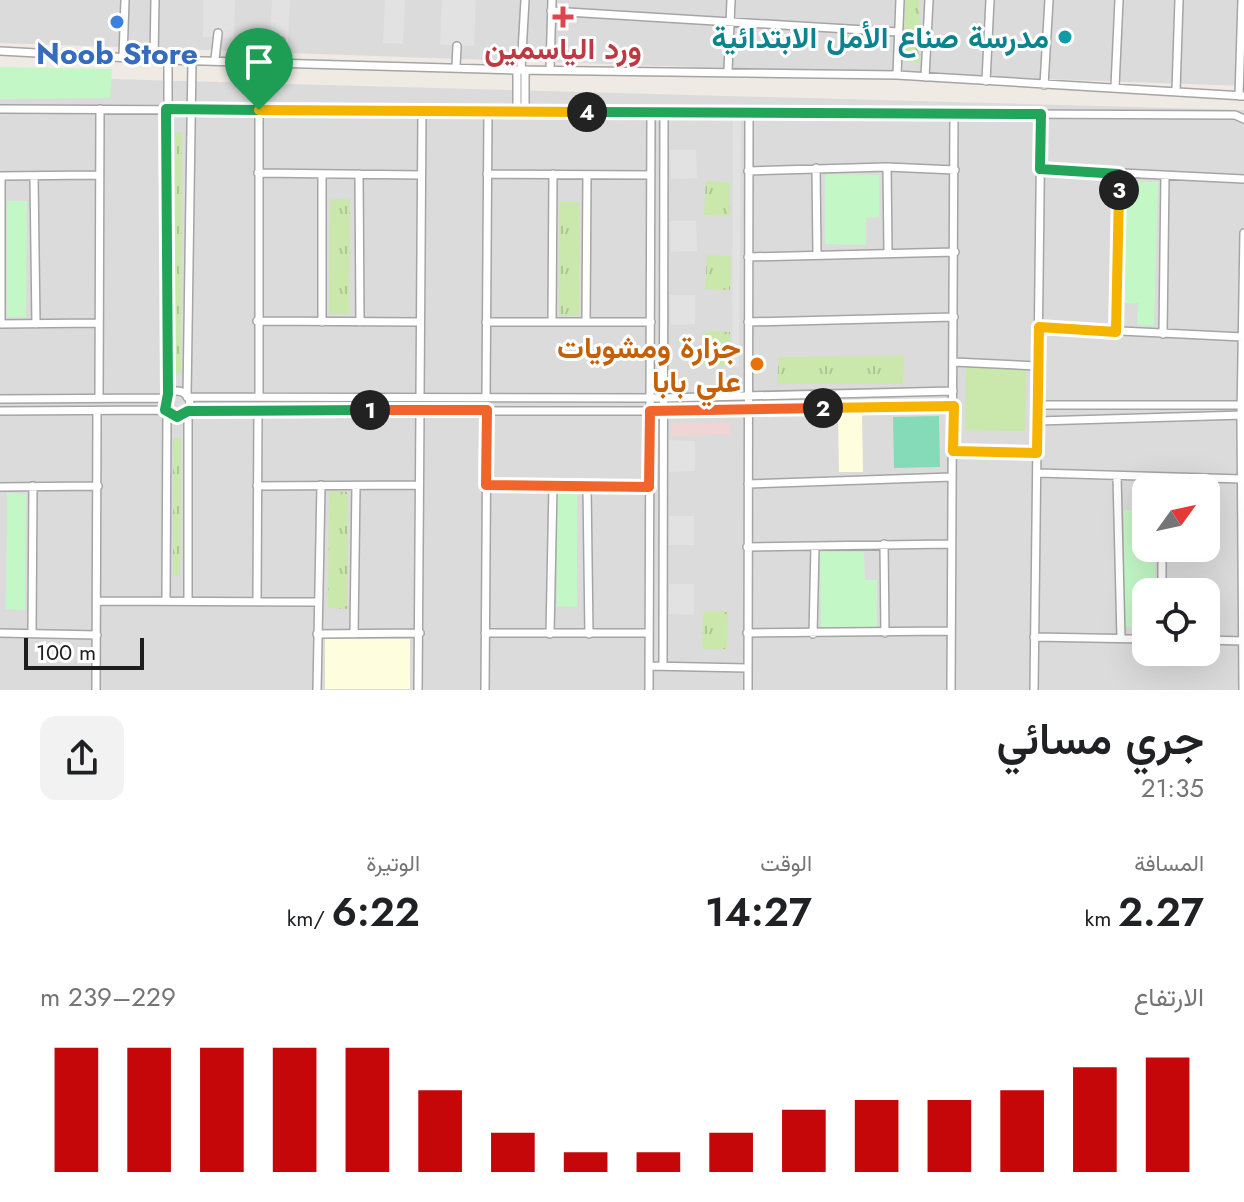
<!DOCTYPE html>
<html lang="ar">
<head>
<meta charset="utf-8">
<style>
	:root { --surface:#fff; --page:#f2f2f2; --text:#202124; --muted:#757577; --accent:#c5070a }
	body { margin:0; font-family:Jost,Vazirmatn,sans-serif; background:var(--page); color:var(--text); direction:rtl; height:100vh; display:flex; flex-direction:column; font-size:30px; white-space:nowrap }
	* { box-sizing:border-box; margin:0 }
	p { font-size:26px; color:var(--muted) }
	.icon { flex:none; width:44px; height:44px; fill:none; stroke:currentColor; stroke-width:2; stroke-linecap:round; stroke-linejoin:round }
	.map { position:relative; height:690px; overflow:hidden; direction:ltr }
	.sheet { display:flex; flex-direction:column; background:var(--surface); flex:1 }
	.sheet>* { flex:none }
	.needle { width:52px; rotate:57deg }
	.fabs { position:absolute; left:1132px; top:474px; display:grid; gap:16px }
	.fabs a { display:grid; place-items:center; width:88px; height:88px; border-radius:16px; background:var(--surface); box-shadow:0 8px 32px #0002; font-size:40px }
	.scale { position:absolute; left:24px; bottom:20px; width:120px; box-sizing:border-box; padding-left:8px; border:4px solid #1e1e1e; border-top:0; font-size:22px; line-height:28px; white-space:nowrap; color:#1e1e1e; -webkit-text-stroke:6px #fff; paint-order:stroke }
	.pin { position:absolute; display:grid; place-items:center; width:68px; height:68px; color:#fff; margin:-82px -34px; border-radius:50% 50% 50% 0; rotate:-45deg; box-shadow:0 0 8px #0007 }
	.pin .icon { rotate:45deg }
	.km { position:absolute; width:40px; height:40px; margin:-20px; border-radius:50%; background:#222; color:#fff; font-size:22px; line-height:40px; text-align:center }
	.round { display:grid; place-items:center; flex:none; width:84px; height:84px; border-radius:16px; background:var(--page) }
	.headline { display:flex; align-items:center; justify-content:space-between; height:136px; padding:0 40px }
	h1 { font-size:44px; font-weight:600; line-height:60px }
	.stats { display:grid; grid-template-columns:repeat(3,1fr); gap:12px; height:136px; padding:8px 40px }
	.stats div { display:grid; align-content:center }
	.stats b { font-size:40px; font-weight:600 }
	.stats small { font-size:22px; font-weight:400 }
	.stats p { font-size:22px }
	.chart { height:224px; padding:16px 40px }
	.chart p { display:flex; justify-content:space-between }
	.chart svg { width:100%; height:144px; margin-top:8px; stroke:var(--accent); stroke-width:6 }
	.map>svg:first-child { display:block }
</style>
</head>
<body>
<div class="map">
<svg width="1244" height="690" viewBox="0 0 1244 690">
	<defs>
		<pattern id="grass-tufts" width="24" height="20" patternUnits="userSpaceOnUse" patternTransform="scale(2)"><rect width="24" height="20" fill="#cae7ac"/><path d="M3 7l-1-3M5 7V3M7 7l1-3M15 17l-1-3M17 17v-4M19 17l1-3" fill="none" stroke="#adc694"/></pattern>
	</defs>
	<rect width="100%" height="100%" fill="#efebe4"/>
	<!-- residential -->
	<path fill="#dcdbdb" fill-rule="evenodd" d="M0,0H1244V86L0,43Z
		M0,76L1244,110V690H0ZM1146,488H1206V548H1146ZM1146,592H1206V652H1146Z"/>
	<!-- commercial -->
	<path fill="#efd5d4" d="M730,422V435L671,436V423Z"/>
	<!-- education -->
	<path fill="#fefdde" d="M838,414H862L863,472H839Z
		M325,639H410V689H325Z"/>
	<!-- grass -->
	<path fill="url(#grass-tufts)" d="M905,0H919L920,63L904,62Z
		M175,132H182L181,374L174,373Z
		M706,181L730,182L729,216L704,215Z
		M330,199H350L349,314H329Z
		M559,202H579V316H559Z
		M707,255L731,256L730,290L705,289Z
		M705,331L730,332L729,366L704,365Z
		M904,356L903,384H777L779,357Z
		M173,438H181L180,576H173Z
		M329,491L348,492L347,609L328,608Z
		M703,612H728L727,649H702Z"/>
	<!-- park -->
	<path fill="#c3f7c6" d="M0,67L112,69L110,98L0,99Z
		M825,174L879,175V217L866,218V245L825,244Z
		M1126,181L1158,182L1154,326L1137,325L1138,303H1123Z
		M7,201H27L26,317H7Z
		M1141,484H1156V488H1146V548H1155V592H1146V627H1123L1124,510H1140Z
		M7,493L26,494L25,610L6,609Z
		M557,493H577V607L557,606Z
		M820,552H864L865,580H877V627H821Z"/>
	<!-- garden -->
	<path fill="#cae7ac" d="M966,367L1026,368L1025,431L965,430Z"/>
	<!-- pitch -->
	<path fill="#85dbb8" d="M939,416L940,467L894,468L893,417Z"/>
	<!-- parking -->
	<path fill="#e2e2e2" d="M203,0H235L234,38L203,37Z
		M272,0H290L288,41L270,40Z
		M385,0H405L403,44L383,43Z
		M442,0H476L474,46L440,45Z
		M733,114H741L739,367L732,366Z
		M670,150H696L697,178L671,179Z
		M670,221H696L697,251L671,252Z
		M695,295V324L671,325L670,295Z
		M669,440L695,441V471L669,472Z
		M669,516H694V545H669Z
		M669,584H694V615L669,614Z"/>
	<g fill="none" stroke-linecap="round" stroke-linejoin="round">
		<defs>
			<path id="minor" d="M551,11L898,32
				M0,51L168,60L517,70L897,75L1244,96
				M123,57L125,0
				M154,59L155,0
				M215,59L218,33
				M168,60V394
				M192,60L187,397L664,398L953,391
				M280,62L281,41
				M456,67L457,46
				M550,69L552,0
				M521,70L525,0
				M525,70V111
				M728,71L731,0
				M897,75L900,0
				M925,77L929,0
				M986,81L990,0
				M1044,85L1049,0
				M1115,87L1119,0
				M1176,91L1179,0
				M1239,96L1242,0
				M0,109L1235,115L1244,119
				M517,111V70
				M887,167L888,252
				M816,168L817,254
				M1040,169L1244,179
				M748,171L887,167L955,170
				M258,173L421,175
				M359,174L360,322
				M487,174L651,175
				M0,176L98,175
				M1,176V324
				M34,176L36,324
				M748,257L955,252
				M257,321L420,322
				M322,322V174
				M486,322H651
				M552,322L553,174
				M586,322L587,175
				M748,322L954,317
				M0,324L97,323
				M1039,327L1243,337
				M1116,332L1119,174
				M1163,334L1165,176
				M954,362L1037,366
				M164 404a13 13 0 1 1 26 0a13 13 0 1 1-26 0Z
				M259,397V110
				M420,397L422,111
				M486,397L488,111
				M99,398L100,109
				M0,399L165,398
				M1038,405H1244
				M0,411L165,410
				M1038,421L1243,415
				M953,451L1037,453
				M1038,473L1242,479
				M1117,476L1121,638
				M748,484L952,477
				M486,485L649,487
				M257,486L419,485
				M0,487L98,486
				M587,487L589,634
				M884,544L885,633
				M747,547L950,544
				M1162,592V548
				M166,599L167,412
				M188,600V411H650L954,406
				M257,600L258,410
				M98,601L316,602
				M0,633L97,635
				M32,633L33,486
				M485,633H649
				M747,633L950,631
				M317,634L420,633
				M354,634L356,486
				M550,634L553,486
				M813,634L815,547
				M1034,637L1146,639
				M1206,640L1243,641
				M649,666L747,668
				M663,666L664,112
				M96,690L97,411
				M317,690L321,485
				M418,690L420,410
				M485,690L487,410
				M649,690L651,112
				M748,690L749,113
				M951,690L954,114
				M1034,690L1041,114
				M1243,690L1241,416L1244,233"/>
		</defs>
		<!-- minor casing -->
		<use href="#minor" stroke="#a5a5a5" stroke-width="10"/>
		<!-- minor -->
		<use href="#minor" stroke="#fff" stroke-width="7"/>
	</g>
	<g fill="none" stroke-linecap="round" stroke-linejoin="round">
		<defs>
			<path id="split-1" d="M259,110L166,109L168,394L165,410L177,417L188,411L370,410"/>
			<path id="split-2" d="M370,410H487L486,485L649,487L650,411L823,408"/>
			<path id="split-3" d="M823,408L954,406L953,451L1037,453L1039,327L1116,332L1119,190"/>
			<path id="split-4" d="M587,112L1041,114L1040,169L1119,174V190"/>
			<path id="split-5" d="M259,110L587,112"/>
		</defs>
		<!-- split-1 casing -->
		<use href="#split-1" stroke="#fff" stroke-width="16"/>
		<!-- split-2 casing -->
		<use href="#split-2" stroke="#fff" stroke-width="16"/>
		<!-- split-3 casing -->
		<use href="#split-3" stroke="#fff" stroke-width="16"/>
		<!-- split-4 casing -->
		<use href="#split-4" stroke="#fff" stroke-width="16"/>
		<!-- split-5 casing -->
		<use href="#split-5" stroke="#fff" stroke-width="16"/>
		<!-- split-1 -->
		<use href="#split-1" stroke="#22a559" stroke-width="10"/>
		<!-- split-2 -->
		<use href="#split-2" stroke="#f0652b" stroke-width="10"/>
		<!-- split-3 -->
		<use href="#split-3" stroke="#f5b400" stroke-width="10"/>
		<!-- split-4 -->
		<use href="#split-4" stroke="#22a559" stroke-width="10"/>
		<!-- split-5 -->
		<use href="#split-5" stroke="#f5b400" stroke-width="10"/>
	</g>
	<!-- markers -->
	<path fill="#e0444e" stroke="#fff" stroke-width="3" d="M559 5h8v8h8v8h-8v8h-8v-8h-8v-8h8z"/>
	<circle fill="#3f7fe0" stroke="#fff" stroke-width="3" cx="117" cy="22" r="8"/>
	<circle fill="#0f9aa8" stroke="#fff" stroke-width="3" cx="1065" cy="37" r="8"/>
	<circle fill="#e8710a" stroke="#fff" stroke-width="3" cx="757" cy="364" r="8"/>
	<g text-anchor="middle" dominant-baseline="central" stroke-width="6" stroke-linejoin="round" paint-order="stroke">
		<!-- culture labels -->
		<g font-size="30" font-weight="bold" fill="#0d838f" stroke="#fff" text-anchor="end">
			<text x="1049" y="37">مدرسة صناع الأمل الابتدائية</text>
		</g>
		<!-- health labels -->
		<g font-size="30" font-weight="bold" fill="#be3a42" stroke="#fff">
			<text x="563" y="48">ورد الياسمين</text>
		</g>
		<!-- shop labels -->
		<g font-size="30" font-weight="bold" fill="#366cbe" stroke="#fff">
			<text x="117" y="53">Noob Store</text>
		</g>
		<!-- food labels -->
		<g font-size="30" font-weight="bold" fill="#c56008" stroke="#fff" text-anchor="end">
			<text x="741" y="347">جزارة ومشويات<tspan x="741" dy="34">علي بابا</tspan></text>
		</g>
	</g>
</svg>
<div class="fabs">
<a><svg class="needle" viewBox="-14 -14 28 28"><path d="M0-13l5 13h-10z" fill="#e53935"/><path d="M0 13l5-13h-10z" fill="#757577"/></svg></a>
<a><svg class="icon" aria-label="locate" viewBox="0 0 24 24"><circle cx="12" cy="12" r="6"/><path d="M12 2v4M12 18v4M2 12h4M18 12h4"/></svg></a>
</div>
<div class="scale">100 m</div>
<div class="pin" style="left:259px;top:110px;background:#1e9e55"><svg class="icon" aria-label="arrive" viewBox="0 0 24 24"><path d="M6 21V4h12l-3 4 3 4H6"/></svg></div>
<b class="km" style="left:370px;top:410px">1</b>
<b class="km" style="left:823px;top:408px">2</b>
<b class="km" style="left:1119px;top:190px">3</b>
<b class="km" style="left:587px;top:112px">4</b>
</div>
<section class="sheet">
<div class="headline"><div><h1>جري مسائي</h1><p>21:35</p></div><a class="round"><svg class="icon" aria-label="share" viewBox="0 0 24 24"><path d="M12 15V3M7 8l5-5 5 5M5 13v7h14v-7"/></svg></a></div>
<div class="stats">
<div><p>المسافة</p><b>2.27<small> km</small></b></div>
<div><p>الوقت</p><b>14:27</b></div>
<div><p>الوتيرة</p><b>6:22<small> /km</small></b></div>
</div>
<div class="chart"><p><span>الارتفاع</span>229–239 m</p>
<svg viewBox="0 0 160 44" preserveAspectRatio="none"><path d="M5 44V6M15 44V6M25 44V6M35 44V6M45 44V6M55 44V19M65 44V32M75 44V38M85 44V38M95 44V32M105 44V25M115 44V22M125 44V22M135 44V19M145 44V12M155 44V9"/></svg>
</div>
</section>
</body>
</html>
